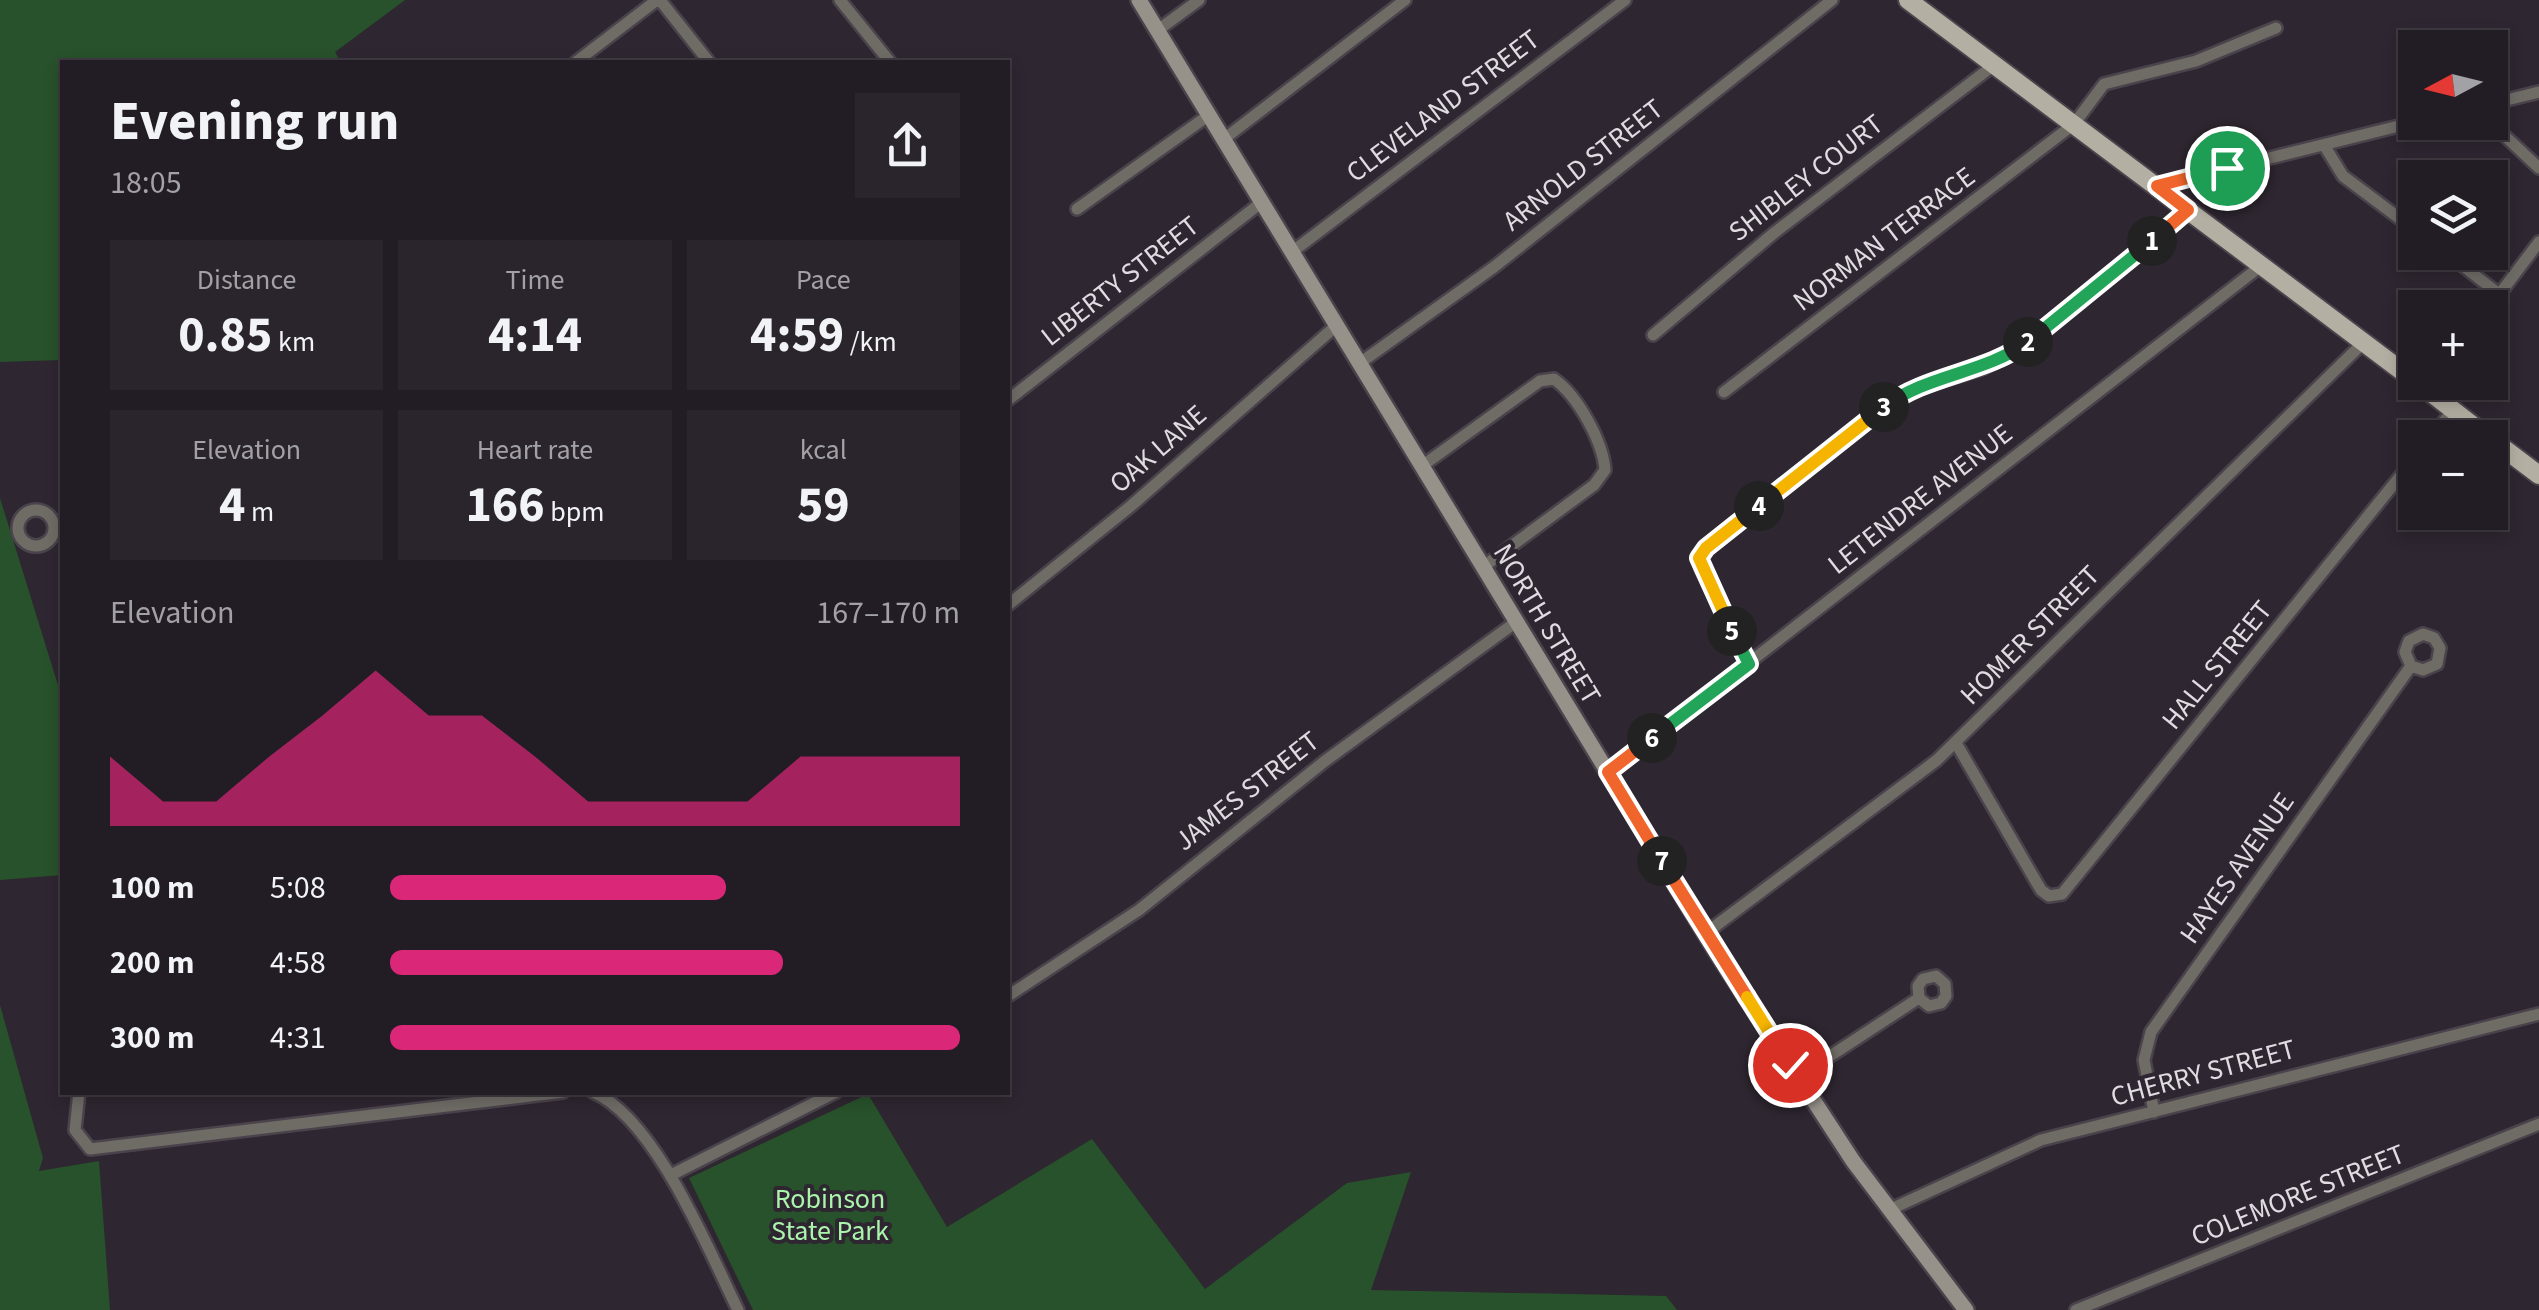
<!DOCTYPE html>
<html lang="en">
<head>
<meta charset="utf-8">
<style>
	:root { --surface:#221c24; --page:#2a252c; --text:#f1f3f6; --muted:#a2a1a6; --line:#3f3a41; --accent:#db2777 }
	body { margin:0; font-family:"Source Sans 3",sans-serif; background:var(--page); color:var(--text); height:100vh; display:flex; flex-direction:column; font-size:38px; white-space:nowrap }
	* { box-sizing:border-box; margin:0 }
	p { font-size:32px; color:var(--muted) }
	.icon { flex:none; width:55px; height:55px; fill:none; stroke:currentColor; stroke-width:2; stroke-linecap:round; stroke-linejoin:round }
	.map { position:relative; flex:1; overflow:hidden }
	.sheet { position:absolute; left:60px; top:60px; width:950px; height:1035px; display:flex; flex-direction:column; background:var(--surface); border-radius:0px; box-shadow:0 5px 15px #0003,0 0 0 2px var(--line) }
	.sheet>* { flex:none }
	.needle { width:65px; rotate:263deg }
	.tools { position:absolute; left:2398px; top:30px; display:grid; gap:20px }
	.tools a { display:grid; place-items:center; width:110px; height:110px; border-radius:0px; background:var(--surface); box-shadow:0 5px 15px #0003,0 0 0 2px var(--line); font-size:50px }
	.pin { position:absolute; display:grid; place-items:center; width:85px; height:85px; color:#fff; margin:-42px; border:5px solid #fff; border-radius:50%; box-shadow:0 2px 10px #0007 }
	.km { position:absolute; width:50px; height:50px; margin:-25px; border-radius:50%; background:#222; color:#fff; font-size:28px; line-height:50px; text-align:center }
	.round { display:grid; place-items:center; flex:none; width:105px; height:105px; border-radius:0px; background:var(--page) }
	.summary { display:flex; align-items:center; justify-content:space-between; height:170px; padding:0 50px }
	h1 { font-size:55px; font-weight:700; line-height:75px }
	.figures { display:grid; grid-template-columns:repeat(3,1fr); gap:15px; height:170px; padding:10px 50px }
	.figures div { display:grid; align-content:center; border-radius:0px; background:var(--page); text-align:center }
	.figures b { font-size:50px; font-weight:700 }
	.figures small { font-size:28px; font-weight:400 }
	.figures p { font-size:28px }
	.chart { height:280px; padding:20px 50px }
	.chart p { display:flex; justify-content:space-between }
	.chart svg { width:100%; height:180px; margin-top:10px; fill:var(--accent); opacity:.7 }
	ul { padding:0 50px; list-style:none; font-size:32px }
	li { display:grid; grid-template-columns:160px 120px 1fr; align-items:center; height:75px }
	li i { height:25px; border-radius:12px; background:var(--accent) }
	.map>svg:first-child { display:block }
</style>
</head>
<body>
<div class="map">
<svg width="2539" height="1310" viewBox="0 0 2539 1310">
	<rect width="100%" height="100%" fill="#2e2630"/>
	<!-- green -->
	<path fill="#28522b" d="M0,0H405L335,52L341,62H62V360L0,362Z
		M0,498L62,698V875L0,880Z
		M0,1005L43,1158L39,1171L99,1161L110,1310H0Z
		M868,1094L947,1227L1092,1139L1205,1289L1347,1183L1411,1172L1371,1290L1666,1296L1677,1310H753L689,1178Z"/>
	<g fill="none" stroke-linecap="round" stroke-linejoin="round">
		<defs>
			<path id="minor" d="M660,0L709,62
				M840,0L890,62
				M1158,30L1199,0
				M576,62L657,0
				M2490,104L2539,92
				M2490,122L2539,168
				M1224,139L1405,0
				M2324,145L2343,176L2415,230
				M2157,186L2415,122
				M1077,209L1209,115
				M1292,252L1625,0
				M2445,252L2499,294
				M2489,308L2539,242
				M1653,335L1774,233L1994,65
				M1360,363L1494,267L1832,0
				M1724,392L2074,124L2104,84L2196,61L2276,28
				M1008,400L1262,202
				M2431,438L2453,410
				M1422,466L1540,381L1554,379C1578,396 1603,442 1605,470L1594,485L1483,567
				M18 528a18 18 0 1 1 36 0a18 18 0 1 1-36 0Z
				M1008,605L1132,505L1337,325
				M1749,664L1701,569L1699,558L1705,548L1906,392L1984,368L2011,354L2188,210
				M1956,743L2041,890L2049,896L2062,894L2415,458
				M1608,772L2262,265
				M1706,933L1937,760L2364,342
				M1008,996L1139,910L1325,761L1516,622
				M1798,1077L1919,998L1929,1006L1941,1003L1946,996L1945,984L1936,976L1923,979L1918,986L1919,998
				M79,1092L75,1130L90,1149L563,1092
				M593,1092C655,1118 709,1251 738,1310
				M2154,1112L2144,1060L2151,1032L2411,666L2423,670L2437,664L2440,648L2434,638L2423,634L2409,641L2405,652L2411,666
				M671,1175L836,1092
				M1889,1210L2041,1140L2539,1014
				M2076,1310L2539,1124"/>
			<path id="secondary" d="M1139,0L1717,952L1853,1161L1966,1310"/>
			<path id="primary" d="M1908,0L2415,381
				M2417,382L2489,438
				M2490,438L2539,475"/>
		</defs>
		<!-- minor casing -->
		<use href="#minor" stroke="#4b434c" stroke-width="16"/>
		<!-- secondary casing -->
		<use href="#secondary" stroke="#4b434c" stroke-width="20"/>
		<!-- primary casing -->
		<use href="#primary" stroke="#4b434c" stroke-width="22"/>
		<!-- minor -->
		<use href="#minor" stroke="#6f6c66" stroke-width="11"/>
		<!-- secondary -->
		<use href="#secondary" stroke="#969289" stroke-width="15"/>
		<!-- primary -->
		<use href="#primary" stroke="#b4afa3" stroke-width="18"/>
	</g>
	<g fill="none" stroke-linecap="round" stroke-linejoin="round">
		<defs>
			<path id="split-1" d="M2152,241L2188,210L2157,186L2227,168"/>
			<path id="split-2" d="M2028,342L2152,241"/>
			<path id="split-3" d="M1884,407C1928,374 1983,374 2028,342"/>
			<path id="split-4" d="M1759,506L1884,407"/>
			<path id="split-5" d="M1732,631L1699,558L1706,548L1759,506"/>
			<path id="split-6" d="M1652,738L1749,664L1732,631"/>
			<path id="split-7" d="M1652,738L1608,772L1662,861"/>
			<path id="split-8" d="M1662,861L1747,997"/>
			<path id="split-9" d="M1747,997L1790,1065"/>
		</defs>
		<!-- split-1 casing -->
		<use href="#split-1" stroke="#fff" stroke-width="20"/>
		<!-- split-2 casing -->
		<use href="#split-2" stroke="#fff" stroke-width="20"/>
		<!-- split-3 casing -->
		<use href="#split-3" stroke="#fff" stroke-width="20"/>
		<!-- split-4 casing -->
		<use href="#split-4" stroke="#fff" stroke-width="20"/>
		<!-- split-5 casing -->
		<use href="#split-5" stroke="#fff" stroke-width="20"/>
		<!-- split-6 casing -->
		<use href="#split-6" stroke="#fff" stroke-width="20"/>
		<!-- split-7 casing -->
		<use href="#split-7" stroke="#fff" stroke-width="20"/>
		<!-- split-8 casing -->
		<use href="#split-8" stroke="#fff" stroke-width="20"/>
		<!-- split-9 casing -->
		<use href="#split-9" stroke="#fff" stroke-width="20"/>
		<!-- split-1 -->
		<use href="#split-1" stroke="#f0652b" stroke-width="12"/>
		<!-- split-2 -->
		<use href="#split-2" stroke="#22a559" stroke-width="12"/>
		<!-- split-3 -->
		<use href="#split-3" stroke="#22a559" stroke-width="12"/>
		<!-- split-4 -->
		<use href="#split-4" stroke="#f5b400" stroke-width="12"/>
		<!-- split-5 -->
		<use href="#split-5" stroke="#f5b400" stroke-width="12"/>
		<!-- split-6 -->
		<use href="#split-6" stroke="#22a559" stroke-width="12"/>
		<!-- split-7 -->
		<use href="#split-7" stroke="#f0652b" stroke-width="12"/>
		<!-- split-8 -->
		<use href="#split-8" stroke="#f0652b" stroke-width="12"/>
		<!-- split-9 -->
		<use href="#split-9" stroke="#f5b400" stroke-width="12"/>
	</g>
	<g text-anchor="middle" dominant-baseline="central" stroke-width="8" stroke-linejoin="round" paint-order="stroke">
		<!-- street labels -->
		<g font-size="28" fill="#e1dce2" stroke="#2e2630">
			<text transform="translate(1443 106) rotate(-37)">CLEVELAND STREET</text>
			<text transform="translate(1583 165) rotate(-38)">ARNOLD STREET</text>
			<text transform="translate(1806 178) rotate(-38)">SHIBLEY COURT</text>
			<text transform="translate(1884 239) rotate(-37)">NORMAN TERRACE</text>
			<text transform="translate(1120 281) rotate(-38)">LIBERTY STREET</text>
			<text transform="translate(1158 449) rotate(-41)">OAK LANE</text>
			<text transform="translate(1920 499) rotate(-38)">LETENDRE AVENUE</text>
			<text transform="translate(1547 624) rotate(59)">NORTH STREET</text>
			<text transform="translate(2030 635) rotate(-45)">HOMER STREET</text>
			<text transform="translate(2217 665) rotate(-51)">HALL STREET</text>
			<text transform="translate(1247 791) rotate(-38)">JAMES STREET</text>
			<text transform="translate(2237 868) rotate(-55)">HAYES AVENUE</text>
			<text transform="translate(2203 1073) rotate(-15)">CHERRY STREET</text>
			<text transform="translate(2298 1195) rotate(-22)">COLEMORE STREET</text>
		</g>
		<!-- park labels -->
		<g font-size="28" fill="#aaf4ac" stroke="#2e2630">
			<text x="830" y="1199">Robinson<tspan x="830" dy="32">State Park</tspan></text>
		</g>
	</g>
</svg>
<div class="tools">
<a><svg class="needle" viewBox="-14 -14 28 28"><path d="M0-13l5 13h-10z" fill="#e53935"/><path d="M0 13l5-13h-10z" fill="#a2a1a6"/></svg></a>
<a><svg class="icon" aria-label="layers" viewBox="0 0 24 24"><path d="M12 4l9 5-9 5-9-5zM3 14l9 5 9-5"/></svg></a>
<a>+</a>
<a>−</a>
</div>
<div class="pin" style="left:2227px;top:168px;background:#1e9e55"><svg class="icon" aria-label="arrive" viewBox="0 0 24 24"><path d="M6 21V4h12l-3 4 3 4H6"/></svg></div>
<div class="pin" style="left:1790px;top:1065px;background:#d93025"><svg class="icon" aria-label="check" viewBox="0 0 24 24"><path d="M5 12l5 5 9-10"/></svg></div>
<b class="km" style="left:2152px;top:241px">1</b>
<b class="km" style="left:2028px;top:342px">2</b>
<b class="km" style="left:1884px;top:407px">3</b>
<b class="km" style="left:1759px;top:506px">4</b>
<b class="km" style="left:1732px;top:631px">5</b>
<b class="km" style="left:1652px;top:738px">6</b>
<b class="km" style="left:1662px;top:861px">7</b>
<section class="sheet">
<div class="summary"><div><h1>Evening run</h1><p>18:05</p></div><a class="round"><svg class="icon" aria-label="share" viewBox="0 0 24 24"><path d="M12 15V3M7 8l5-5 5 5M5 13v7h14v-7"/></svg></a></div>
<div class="figures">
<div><p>Distance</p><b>0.85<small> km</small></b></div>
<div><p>Time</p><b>4:14</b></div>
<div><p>Pace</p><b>4:59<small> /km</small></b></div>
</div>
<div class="figures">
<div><p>Elevation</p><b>4<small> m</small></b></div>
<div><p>Heart rate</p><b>166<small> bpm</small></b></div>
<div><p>kcal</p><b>59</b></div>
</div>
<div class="chart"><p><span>Elevation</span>167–170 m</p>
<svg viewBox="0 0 160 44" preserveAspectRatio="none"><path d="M0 44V27L10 38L20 38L30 27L40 17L50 6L60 17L70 17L80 27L90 38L100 38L110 38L120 38L130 27L140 27L150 27L160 27V44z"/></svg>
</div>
<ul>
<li><b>100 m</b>5:08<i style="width:59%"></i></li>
<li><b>200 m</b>4:58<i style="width:69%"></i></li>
<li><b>300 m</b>4:31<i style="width:100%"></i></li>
</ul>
</section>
</div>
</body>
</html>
